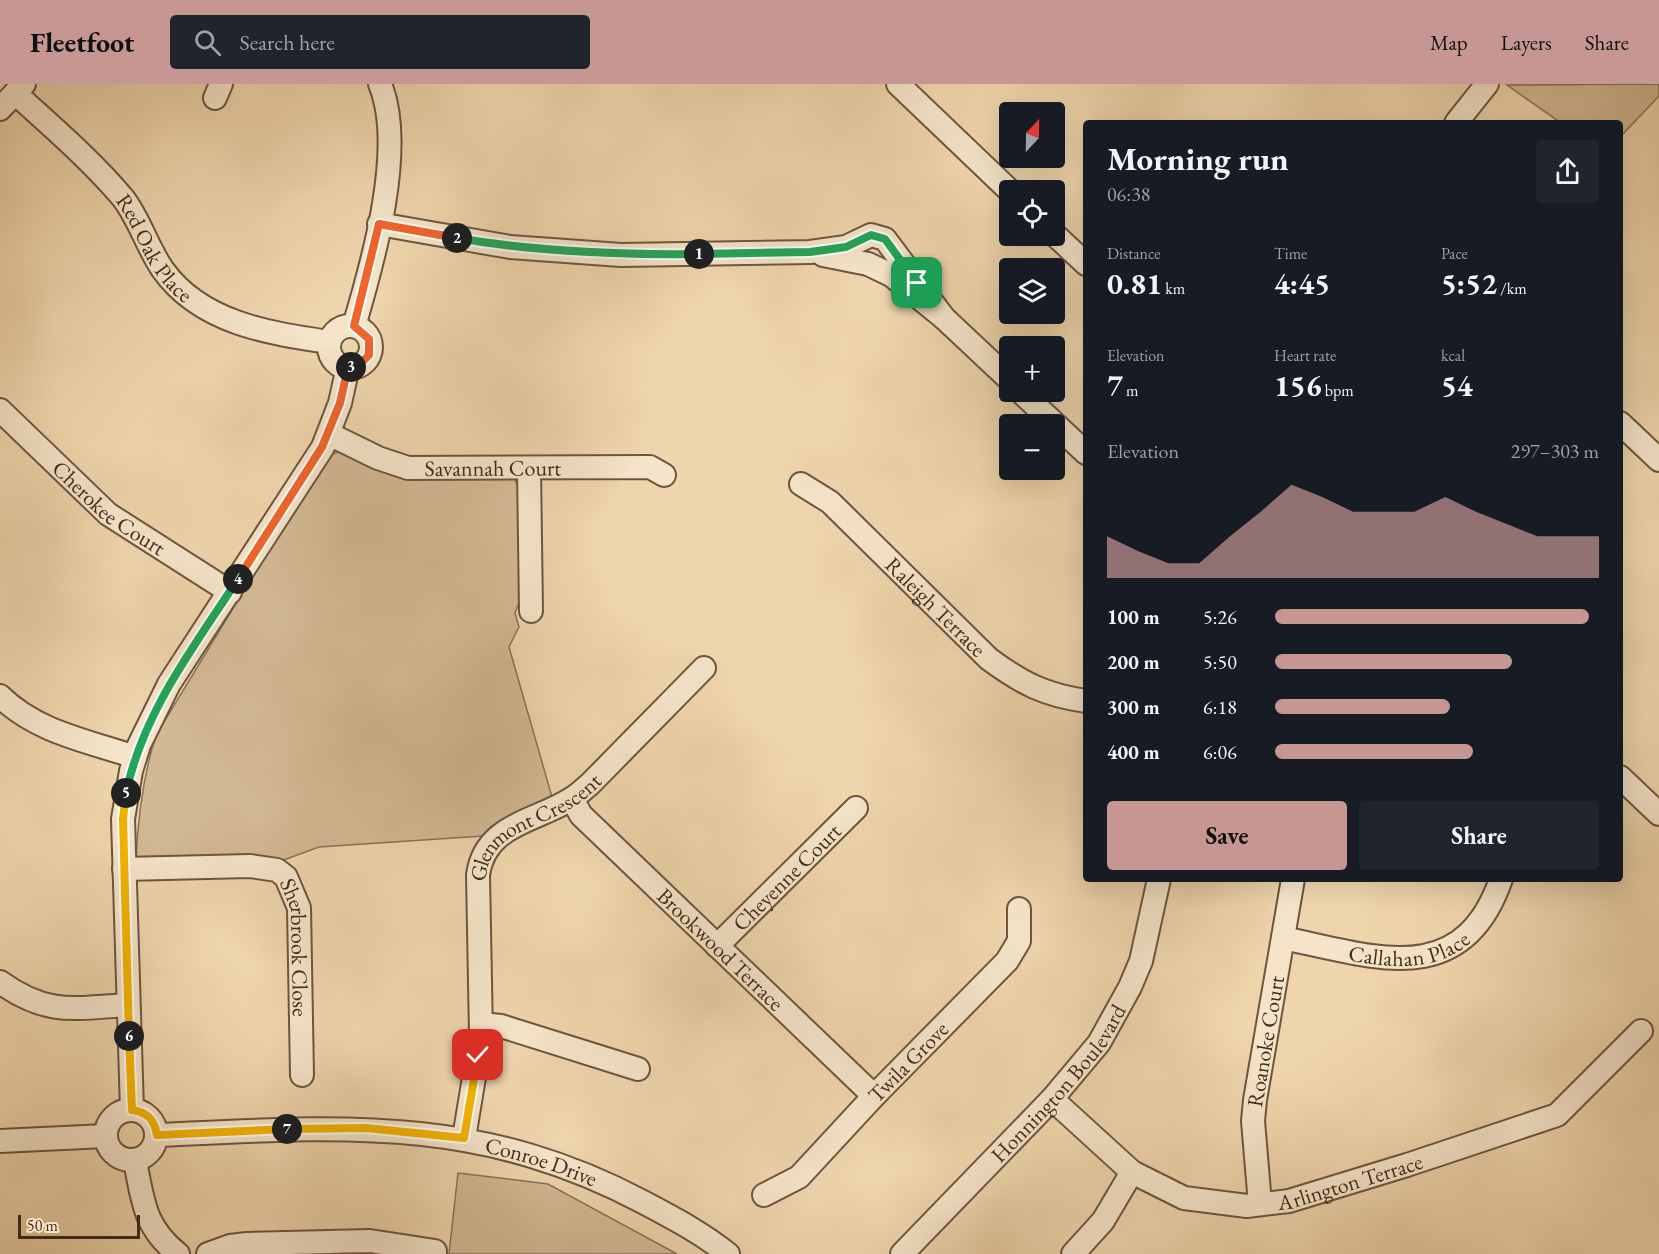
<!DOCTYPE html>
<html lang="en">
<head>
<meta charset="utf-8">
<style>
	:root { --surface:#171b24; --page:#20242c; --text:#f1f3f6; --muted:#9ea1a6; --accent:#c59692 }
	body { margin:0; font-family:"EB Garamond",serif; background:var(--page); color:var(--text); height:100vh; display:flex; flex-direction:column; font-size:22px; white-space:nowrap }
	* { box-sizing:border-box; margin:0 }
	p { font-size:20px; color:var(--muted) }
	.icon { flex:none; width:33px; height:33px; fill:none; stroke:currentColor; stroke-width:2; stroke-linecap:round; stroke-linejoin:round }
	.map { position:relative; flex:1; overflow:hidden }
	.side { position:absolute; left:1083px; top:36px; width:540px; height:762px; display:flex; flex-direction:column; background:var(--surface); border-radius:6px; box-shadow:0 6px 24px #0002 }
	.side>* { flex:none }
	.needle { width:39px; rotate:22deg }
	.fabs { position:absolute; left:999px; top:18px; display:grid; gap:12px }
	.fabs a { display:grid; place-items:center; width:66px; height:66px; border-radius:6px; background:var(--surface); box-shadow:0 6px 24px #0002; font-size:30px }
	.scale { position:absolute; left:18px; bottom:15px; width:122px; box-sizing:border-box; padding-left:6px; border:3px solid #422b19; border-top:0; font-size:16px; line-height:21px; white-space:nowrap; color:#422b19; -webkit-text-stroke:4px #f5e4c9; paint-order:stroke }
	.pin { position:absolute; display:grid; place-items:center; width:51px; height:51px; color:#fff; margin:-26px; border-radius:12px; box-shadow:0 3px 9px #0006 }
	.km { position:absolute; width:30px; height:30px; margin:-15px; border-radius:50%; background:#222; color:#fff; font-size:16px; line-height:30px; text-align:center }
	.round { display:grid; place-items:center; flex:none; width:63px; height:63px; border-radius:6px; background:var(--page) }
	.headline { display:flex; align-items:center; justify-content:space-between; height:102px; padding:0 24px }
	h1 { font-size:33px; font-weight:700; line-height:45px }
	.stats { display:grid; grid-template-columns:repeat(3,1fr); gap:9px; height:102px; padding:6px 24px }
	.stats div { display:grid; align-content:center }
	.stats b { font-size:30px; font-weight:700 }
	.stats small { font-size:16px; font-weight:400 }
	.stats p { font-size:16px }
	.chart { height:168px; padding:12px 24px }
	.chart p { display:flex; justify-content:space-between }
	.chart svg { width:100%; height:108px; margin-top:6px; fill:var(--accent); opacity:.7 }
	.primary-button { display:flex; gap:12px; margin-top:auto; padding:12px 24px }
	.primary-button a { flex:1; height:69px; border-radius:6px; background:var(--accent); color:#111; font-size:24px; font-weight:700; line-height:69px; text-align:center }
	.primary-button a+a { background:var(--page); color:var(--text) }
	ul { padding:0 24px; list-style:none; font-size:20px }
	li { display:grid; grid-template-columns:96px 72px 1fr; align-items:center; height:45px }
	li i { height:15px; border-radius:8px; background:var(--accent) }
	header { display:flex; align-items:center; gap:36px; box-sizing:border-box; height:84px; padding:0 30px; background:var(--accent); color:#111 }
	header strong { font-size:28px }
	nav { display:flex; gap:33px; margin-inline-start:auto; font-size:21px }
	.search { width:420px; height:54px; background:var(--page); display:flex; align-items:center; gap:15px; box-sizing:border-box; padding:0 21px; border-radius:6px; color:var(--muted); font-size:22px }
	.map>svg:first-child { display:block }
</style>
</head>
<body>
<header>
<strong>Fleetfoot</strong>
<div class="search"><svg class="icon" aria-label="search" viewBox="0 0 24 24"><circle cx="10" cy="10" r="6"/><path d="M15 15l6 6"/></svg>Search here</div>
<nav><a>Map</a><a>Layers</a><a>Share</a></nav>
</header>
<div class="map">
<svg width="1659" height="1170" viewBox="0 0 1659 1170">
	<rect width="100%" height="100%" fill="#efd5ac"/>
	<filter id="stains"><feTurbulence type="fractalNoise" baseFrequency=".00333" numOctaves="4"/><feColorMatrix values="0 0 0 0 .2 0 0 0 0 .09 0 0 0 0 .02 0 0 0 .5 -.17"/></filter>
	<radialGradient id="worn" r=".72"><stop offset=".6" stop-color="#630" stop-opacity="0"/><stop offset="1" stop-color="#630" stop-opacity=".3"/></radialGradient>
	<!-- green -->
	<path fill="#d2b893" stroke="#8a7256" stroke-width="1.5" d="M1659,0V12L1620,53V39H1561L1507,1Z
		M338,368L367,380L498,390L514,395L520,404L523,508L515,529L519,543L509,563L552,713L498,739L483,752L319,763L281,777L257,771L136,775C138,732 143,692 156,651L325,373Z
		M458,1089L548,1100L677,1170H449Z"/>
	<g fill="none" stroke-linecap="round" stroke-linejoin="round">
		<defs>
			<g id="minor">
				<path d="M898,0L1010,107"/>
				<path id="s1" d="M15,9C52,43 91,76 123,114C140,136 147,163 163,186C201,239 268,249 329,258"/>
				<path d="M215,14L221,0"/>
				<path d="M0,25L24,0"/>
				<path d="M1456,39L1487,0"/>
				<path d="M379,140L510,163L621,171L810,168L846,163L871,151L885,155L944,234"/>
				<path d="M1054,150L1086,180"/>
				<path d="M823,171L868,180L891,191L944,234L1010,296"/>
				<path d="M354,242C373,178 406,63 380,0"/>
				<circle cx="350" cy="263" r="21"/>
				<path d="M1021,308L1086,369"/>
				<path id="s2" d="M0,326L108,430L230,508"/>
				<path d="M1620,339L1659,376"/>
				<path id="s3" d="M329,350L378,374L408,384L650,383L664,391"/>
				<path d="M529,384L531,527"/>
				<path id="s4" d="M801,400L830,418L989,575C1023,600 1045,611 1086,617"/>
				<path d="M0,612C36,648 88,657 135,673"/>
				<path d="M1620,693L1659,730"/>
				<path id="s5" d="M572,715L581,731L874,1012"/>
				<path id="s6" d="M124,785L250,782L277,786L286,793L299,824L302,991"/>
				<path id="s7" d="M1283,854C1372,872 1462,908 1501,795"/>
				<path id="s8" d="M717,862L856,724"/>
				<path d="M0,898C47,932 74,924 128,921"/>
				<path d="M481,940L501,942L638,985"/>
				<path id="s9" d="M1052,1015L1132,1088L1184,1114L1247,1122L1289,1117L1407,1081L1557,1031L1641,947"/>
				<circle cx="131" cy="1051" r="25"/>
				<path d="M132,1026L123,735L131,687L139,661L169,600L323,363L340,319L348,283"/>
				<path id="s10" d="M157,1051C337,1043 477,1030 643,1118C673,1134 702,1149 728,1170"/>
				<path id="s11" d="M464,1054L481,951L478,791C485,740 535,738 571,715C578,711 584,705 590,700L704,584"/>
				<path d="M0,1057L106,1052"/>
				<path d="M135,1077C143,1117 144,1143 178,1170"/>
				<path id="s12" d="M764,1111L799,1093L874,1012L1007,877L1019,857V825"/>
				<path id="s13" d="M1260,1120L1253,1037L1255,1016L1293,795"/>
				<path d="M208,1170L230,1162L247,1160L370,1157L435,1167"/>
				<path id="s14" d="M902,1170L1052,1015L1099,959L1130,903L1141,877L1159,795"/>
				<path d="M1073,1170L1103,1137L1132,1088"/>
			</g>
		</defs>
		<!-- minor casing -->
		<use href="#minor" stroke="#6d563e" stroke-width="26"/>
		<!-- minor -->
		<use href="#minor" stroke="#f5e4c9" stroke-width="22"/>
	</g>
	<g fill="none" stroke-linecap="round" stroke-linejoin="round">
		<defs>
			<path id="split-1" d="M699,170L810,168L846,163L871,151L885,155L917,199"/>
			<path id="split-2" d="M457,154C537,168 618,171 699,170"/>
			<path id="split-3" d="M351,283L358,282L369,271V255L354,242L379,140L457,154"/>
			<path id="split-4" d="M238,495L322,363L340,319L348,283H351"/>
			<path id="split-5" d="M126,709C143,628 194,563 238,495"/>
			<path id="split-6" d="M126,709L123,735L129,952"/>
			<path id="split-7" d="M129,952L132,1026C147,1028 154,1035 157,1051L287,1045"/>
			<path id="split-8" d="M287,1045L366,1044L464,1054L478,971"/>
		</defs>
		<!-- split-1 casing -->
		<use href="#split-1" stroke="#fff" stroke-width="12"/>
		<!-- split-2 casing -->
		<use href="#split-2" stroke="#fff" stroke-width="12"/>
		<!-- split-3 casing -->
		<use href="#split-3" stroke="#fff" stroke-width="12"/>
		<!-- split-4 casing -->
		<use href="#split-4" stroke="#fff" stroke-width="12"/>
		<!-- split-5 casing -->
		<use href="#split-5" stroke="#fff" stroke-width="12"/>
		<!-- split-6 casing -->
		<use href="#split-6" stroke="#fff" stroke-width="12"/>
		<!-- split-7 casing -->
		<use href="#split-7" stroke="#fff" stroke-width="12"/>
		<!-- split-8 casing -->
		<use href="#split-8" stroke="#fff" stroke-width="12"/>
		<!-- split-1 -->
		<use href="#split-1" stroke="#22a559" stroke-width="8"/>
		<!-- split-2 -->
		<use href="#split-2" stroke="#22a559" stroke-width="8"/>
		<!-- split-3 -->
		<use href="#split-3" stroke="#f0652b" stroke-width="8"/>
		<!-- split-4 -->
		<use href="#split-4" stroke="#f0652b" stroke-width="8"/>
		<!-- split-5 -->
		<use href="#split-5" stroke="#22a559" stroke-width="8"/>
		<!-- split-6 -->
		<use href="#split-6" stroke="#f5b400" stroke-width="8"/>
		<!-- split-7 -->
		<use href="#split-7" stroke="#f5b400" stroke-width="8"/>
		<!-- split-8 -->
		<use href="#split-8" stroke="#f5b400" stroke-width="8"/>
	</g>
	<g text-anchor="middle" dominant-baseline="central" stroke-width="5" stroke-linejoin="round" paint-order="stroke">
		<!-- street labels -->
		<g font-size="22" fill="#422b19" stroke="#f5e4c9">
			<text stroke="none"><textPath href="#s1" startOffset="210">Red Oak Place</textPath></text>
			<text stroke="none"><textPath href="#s3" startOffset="171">Savannah Court</textPath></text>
			<text stroke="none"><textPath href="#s2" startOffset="147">Cherokee Court</textPath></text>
			<text stroke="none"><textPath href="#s4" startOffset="183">Raleigh Terrace</textPath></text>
			<text stroke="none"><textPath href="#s11" startOffset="342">Glenmont Crescent</textPath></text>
			<text stroke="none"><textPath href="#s8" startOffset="98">Cheyenne Court</textPath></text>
			<text stroke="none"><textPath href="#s7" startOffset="129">Callahan Place</textPath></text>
			<text stroke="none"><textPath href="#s6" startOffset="237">Sherbrook Close</textPath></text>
			<text stroke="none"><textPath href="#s5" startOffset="212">Brookwood Terrace</textPath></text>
			<text stroke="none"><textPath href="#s13" startOffset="164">Roanoke Court</textPath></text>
			<text stroke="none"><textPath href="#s12" startOffset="198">Twila Grove</textPath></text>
			<text stroke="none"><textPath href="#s14" startOffset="232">Honnington Boulevard</textPath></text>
			<text stroke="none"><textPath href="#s10" startOffset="388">Conroe Drive</textPath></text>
			<text stroke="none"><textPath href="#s9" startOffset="336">Arlington Terrace</textPath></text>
		</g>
	</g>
	<rect width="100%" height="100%" filter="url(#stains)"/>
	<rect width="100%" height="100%" fill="url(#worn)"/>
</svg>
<div class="fabs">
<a><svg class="needle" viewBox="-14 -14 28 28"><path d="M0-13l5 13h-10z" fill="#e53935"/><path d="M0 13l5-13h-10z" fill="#9ea1a6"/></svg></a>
<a><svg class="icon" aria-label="locate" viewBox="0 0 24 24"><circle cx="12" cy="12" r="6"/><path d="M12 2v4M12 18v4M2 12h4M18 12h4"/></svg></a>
<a><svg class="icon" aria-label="layers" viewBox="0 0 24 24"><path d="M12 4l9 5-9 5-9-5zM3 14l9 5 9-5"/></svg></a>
<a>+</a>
<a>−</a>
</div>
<div class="scale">50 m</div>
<div class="pin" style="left:917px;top:199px;background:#1e9e55"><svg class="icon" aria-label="arrive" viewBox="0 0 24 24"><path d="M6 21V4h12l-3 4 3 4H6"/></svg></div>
<div class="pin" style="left:478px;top:971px;background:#d93025"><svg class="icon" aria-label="check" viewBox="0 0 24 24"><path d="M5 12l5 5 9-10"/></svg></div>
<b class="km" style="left:699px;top:170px">1</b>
<b class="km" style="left:457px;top:154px">2</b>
<b class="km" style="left:351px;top:283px">3</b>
<b class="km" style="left:238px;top:495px">4</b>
<b class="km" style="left:126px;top:709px">5</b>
<b class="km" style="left:129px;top:952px">6</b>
<b class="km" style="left:287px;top:1045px">7</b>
<section class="side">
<div class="headline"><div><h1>Morning run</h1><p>06:38</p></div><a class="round"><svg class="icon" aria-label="share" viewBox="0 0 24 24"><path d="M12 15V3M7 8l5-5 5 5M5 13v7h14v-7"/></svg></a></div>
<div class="stats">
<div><p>Distance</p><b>0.81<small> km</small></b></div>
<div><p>Time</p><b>4:45</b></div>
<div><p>Pace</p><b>5:52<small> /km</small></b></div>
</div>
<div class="stats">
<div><p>Elevation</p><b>7<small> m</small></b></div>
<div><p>Heart rate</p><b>156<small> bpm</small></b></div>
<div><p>kcal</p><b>54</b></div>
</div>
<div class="chart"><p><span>Elevation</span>297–303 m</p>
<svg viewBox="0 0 160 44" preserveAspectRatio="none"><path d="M0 44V27L10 33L20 38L30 38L40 27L50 17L60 6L70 11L80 17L90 17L100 17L110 11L120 17L130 22L140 27L150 27L160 27V44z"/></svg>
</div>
<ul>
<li><b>100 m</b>5:26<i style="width:97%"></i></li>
<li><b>200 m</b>5:50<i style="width:73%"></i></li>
<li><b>300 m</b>6:18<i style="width:54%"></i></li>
<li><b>400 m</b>6:06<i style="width:61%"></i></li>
</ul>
<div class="primary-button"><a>Save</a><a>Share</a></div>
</section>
</div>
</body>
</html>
